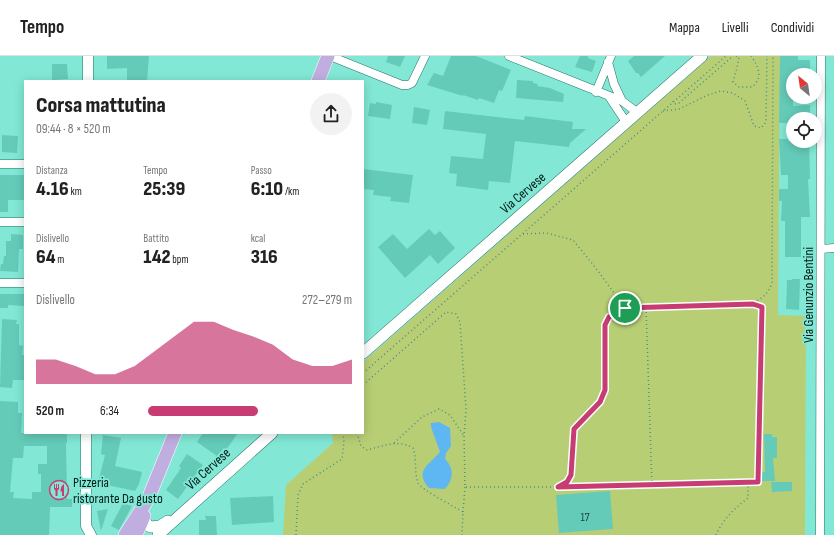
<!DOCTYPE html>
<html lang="it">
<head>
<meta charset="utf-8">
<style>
	:root { --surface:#fff; --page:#f2f2f2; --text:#222; --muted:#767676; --line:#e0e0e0; --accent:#c73c73 }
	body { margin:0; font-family:"Sofia Sans Condensed",sans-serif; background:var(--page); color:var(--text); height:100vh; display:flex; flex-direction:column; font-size:15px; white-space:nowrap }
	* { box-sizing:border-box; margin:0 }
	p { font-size:13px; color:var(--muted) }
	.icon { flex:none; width:22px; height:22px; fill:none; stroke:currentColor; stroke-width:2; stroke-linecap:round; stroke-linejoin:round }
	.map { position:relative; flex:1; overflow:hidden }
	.panel { position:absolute; left:24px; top:24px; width:340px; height:354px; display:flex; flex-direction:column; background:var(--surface); border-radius:0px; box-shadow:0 2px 10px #0003 }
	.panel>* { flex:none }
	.needle { width:26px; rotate:331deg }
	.tools { position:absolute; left:786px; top:12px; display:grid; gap:8px }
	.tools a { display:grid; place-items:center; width:36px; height:36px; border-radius:50%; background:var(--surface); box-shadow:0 2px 10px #0003; font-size:20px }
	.pin { position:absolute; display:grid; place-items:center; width:34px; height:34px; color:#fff; margin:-17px; border:2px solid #fff; border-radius:50%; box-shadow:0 1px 4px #0007 }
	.round { display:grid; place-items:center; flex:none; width:42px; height:42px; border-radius:21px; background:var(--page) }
	.headline { display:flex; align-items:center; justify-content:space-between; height:68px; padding:0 12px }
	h1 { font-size:22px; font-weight:800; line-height:30px }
	.metrics { display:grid; grid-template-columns:repeat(3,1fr); gap:6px; height:68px; padding:4px 12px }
	.metrics div { display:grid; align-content:center }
	.metrics b { font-size:20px; font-weight:800 }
	.metrics small { font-size:11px; font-weight:400 }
	.metrics p { font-size:11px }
	.chart { height:112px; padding:8px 12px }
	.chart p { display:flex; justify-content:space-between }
	.chart svg { width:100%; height:72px; margin-top:4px; fill:var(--accent); opacity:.7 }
	ul { padding:0 12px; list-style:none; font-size:13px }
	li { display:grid; grid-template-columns:64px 48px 1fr; align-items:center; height:30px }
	li i { height:10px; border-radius:5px; background:var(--accent) }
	header { display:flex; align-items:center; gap:24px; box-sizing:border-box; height:56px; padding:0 20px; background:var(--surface); border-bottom:1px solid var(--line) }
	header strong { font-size:19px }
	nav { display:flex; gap:22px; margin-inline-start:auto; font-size:14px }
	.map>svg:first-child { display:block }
</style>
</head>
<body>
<header>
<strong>Tempo</strong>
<nav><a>Mappa</a><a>Livelli</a><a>Condividi</a></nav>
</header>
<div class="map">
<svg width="834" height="479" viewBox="0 0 834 479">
	<rect width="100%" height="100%" fill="#82e8d5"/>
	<!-- green -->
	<path fill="#b8ce75" d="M711,0H780L778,259L806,260L805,479H283L286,429L333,387L332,377H363V306Z"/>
	<!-- water -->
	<path fill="#5eb6f2" d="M439,366L450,372L451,390L446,397L445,403C455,413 453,424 445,433L429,432C414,415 429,409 440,396L431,371V367Z"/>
	<!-- building -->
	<path fill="#65cbb9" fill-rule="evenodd" d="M107,0H149L147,25H127V12L107,13Z
		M388,0H405L400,11L386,6Z
		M451,0H476L511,14L502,35L499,34L494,47L479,42L478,44L463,39V40L427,29L434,17L443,20Z
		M580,0H588V2L596,5L592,16L575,11Z
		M634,0H665L641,21L638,17H636L628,5Z
		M780,0H798V4H810V19H793V50L810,49V63H793V67H779Z
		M52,8H67L68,23L52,24Z
		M517,24L533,25V27L538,28L537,30L550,32L564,38L563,46L516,42Z
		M376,46L392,49L390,63L368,60L370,47L376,48Z
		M414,51L430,54L427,69L412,67Z
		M445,55L524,64L525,60L573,66L572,73H586L570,87L569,91L515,85L510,127L489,125L488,134L456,130L457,118L449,117L451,100L483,103L486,78L443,73Z
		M2,79L18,80L17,97L2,96Z
		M779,83H788V85H809L810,123H808L810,161H801V201H785V165H781L782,145H779V133H788V119H781Z
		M363,113L413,119L409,147L390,145L391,141L373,139L374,134L363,133Z
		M0,119H25V144H8V156H0Z
		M429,173L435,179L440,175L455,192L438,208L430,199L405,222L378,191L393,178L407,193Z
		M11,178L23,179V193H19L18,216L0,215L1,208H3L4,200H6V185H11Z
		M792,223H800L799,254L786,253L787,224H792Z
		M0,238H25V250L8,249V252H0Z
		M2,263L17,264L16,268H19V289L23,290L22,299H25V324H13L12,332L0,331Z
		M0,345L18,346V357H22L21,377H67V387H66L67,443H72V451H50L49,479H0ZM24,390H47V408H38V418H41V436H32V443L13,442L14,436H10L13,402H23Z
		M203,377H238L226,394L224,392L217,400L197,386Z
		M764,378H772V381H777V402H773L775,425H762V416H765Z
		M103,379L121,382L115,410L142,416L139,428L135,435L98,427L105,399L101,398Z
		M187,398L203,409L178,443L166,434L181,412L179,410Z
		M771,426H792V435L772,436Z
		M610,435L613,473L559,477L556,439Z
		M273,440L274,466L232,469L230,442Z
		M123,447L132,450L119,474L111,470Z
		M108,453L101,475L97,455Z
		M205,460H216L217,479H199V464H206Z"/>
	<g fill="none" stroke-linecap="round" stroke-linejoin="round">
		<defs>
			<path id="minor" d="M330,0L402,29H408L412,27L425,0
				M509,0L622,45L638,57
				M608,6L614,28L622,45
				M596,36L611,0
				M610,42L626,66
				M0,108H25
				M0,166H25
				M821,193L834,192
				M0,227H25
				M820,479L821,0"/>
			<path id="tertiary" d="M88,25V0
				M86,377V470L91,479"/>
			<path id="secondary" d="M363,297L702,0
				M144,461L147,469L151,471L160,470L168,465
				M158,479L272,377"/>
			<path id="primary" d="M318,25L328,0
				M125,479L148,443L175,377
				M136,479L144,460"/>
		</defs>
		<!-- minor casing -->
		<use href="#minor" stroke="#247568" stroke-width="9"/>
		<!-- tertiary casing -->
		<use href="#tertiary" stroke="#247568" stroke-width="11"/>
		<!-- secondary casing -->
		<use href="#secondary" stroke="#247568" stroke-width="12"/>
		<!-- primary casing -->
		<use href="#primary" stroke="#fff" stroke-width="14"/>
		<!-- path -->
		<path stroke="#4a8f82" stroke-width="1.5" stroke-dasharray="1 3" stroke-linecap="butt" d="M736,0L739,1L737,12L733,26L739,31H752C763,22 759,11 751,0
			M673,45L674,48L679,47L733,0
			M663,55L679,53L708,39L721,35L733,37L745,45L754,70L761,72L766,66L767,0
			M523,178L546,177L573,184L595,211L625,252
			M646,252L652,429
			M363,317L726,0
			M363,329L446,256L456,258L460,266L466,353L464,380L465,431H558L567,426L571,419L574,373L600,346L605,334V269L609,261L625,252L753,247C763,242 768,238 772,227L773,0
			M357,377L361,390L367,394C383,390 398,383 413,392C417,403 414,416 418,427C420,433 455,451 463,456L462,479
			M394,387L422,361L439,353L450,359L464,380
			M560,431L758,426L762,251L753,247
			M463,456L465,431
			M296,479L298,439L303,428L342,403L344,386L343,377
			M716,479C723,463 735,452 748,442V427"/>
		<!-- minor -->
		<use href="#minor" stroke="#fff" stroke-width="8"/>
		<!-- tertiary -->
		<use href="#tertiary" stroke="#fff" stroke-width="10"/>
		<!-- secondary -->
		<use href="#secondary" stroke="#fff" stroke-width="11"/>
		<!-- primary -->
		<use href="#primary" stroke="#c1aee0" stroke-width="13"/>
	</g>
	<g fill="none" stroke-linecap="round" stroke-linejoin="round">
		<defs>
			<path id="route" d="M753,248L762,251L758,426L558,431L567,426L571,419L574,373L600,346L605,334V269L609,261L625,252Z"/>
		</defs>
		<!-- route casing -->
		<use href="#route" stroke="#fff" stroke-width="8"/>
		<!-- route -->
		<use href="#route" stroke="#c73c73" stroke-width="5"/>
	</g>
	<!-- icons -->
	<defs>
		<symbol id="restaurant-ring" viewBox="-11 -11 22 22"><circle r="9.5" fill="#82e8d5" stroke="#c73c73" stroke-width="1.5"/><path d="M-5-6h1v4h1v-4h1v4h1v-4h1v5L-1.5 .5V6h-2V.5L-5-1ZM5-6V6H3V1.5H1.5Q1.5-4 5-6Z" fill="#c73c73"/></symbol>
	</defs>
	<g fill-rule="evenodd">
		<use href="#restaurant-ring" x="48" y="423" width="22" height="22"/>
	</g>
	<g text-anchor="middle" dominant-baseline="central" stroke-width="3.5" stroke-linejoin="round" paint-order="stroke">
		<!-- number labels -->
		<g font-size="12" fill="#19463f">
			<text x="585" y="461">17</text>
		</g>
		<!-- street labels -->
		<g font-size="14" fill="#001a16" stroke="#82e8d5">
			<text transform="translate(523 137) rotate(-41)">Via Cervese</text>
			<text transform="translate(808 239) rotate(-90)">Via Genunzio Bentini</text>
			<text transform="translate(208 413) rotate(-42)">Via Cervese</text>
		</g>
		<!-- poi labels -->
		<g font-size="14" fill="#001a16" stroke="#82e8d5" text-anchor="start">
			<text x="73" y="426">Pizzeria<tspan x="73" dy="16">ristorante Da gusto</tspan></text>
		</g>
	</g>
</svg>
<div class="tools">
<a><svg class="needle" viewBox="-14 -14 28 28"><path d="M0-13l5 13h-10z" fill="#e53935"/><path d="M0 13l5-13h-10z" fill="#767676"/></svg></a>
<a><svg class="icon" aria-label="locate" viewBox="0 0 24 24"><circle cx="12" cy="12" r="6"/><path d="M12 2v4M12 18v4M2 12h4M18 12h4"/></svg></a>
</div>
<div class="pin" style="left:625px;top:252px;background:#1e9e55"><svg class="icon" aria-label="arrive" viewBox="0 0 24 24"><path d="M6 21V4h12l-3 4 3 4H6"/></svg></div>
<section class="panel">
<div class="headline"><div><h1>Corsa mattutina</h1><p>09:44 · 8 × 520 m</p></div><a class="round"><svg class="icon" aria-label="share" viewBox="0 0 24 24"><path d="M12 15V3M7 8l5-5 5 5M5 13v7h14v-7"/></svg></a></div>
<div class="metrics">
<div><p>Distanza</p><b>4.16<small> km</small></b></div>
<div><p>Tempo</p><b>25:39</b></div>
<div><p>Passo</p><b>6:10<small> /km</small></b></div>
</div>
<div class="metrics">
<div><p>Dislivello</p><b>64<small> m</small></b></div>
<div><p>Battito</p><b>142<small> bpm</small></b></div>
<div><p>kcal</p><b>316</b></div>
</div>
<div class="chart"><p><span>Dislivello</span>272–279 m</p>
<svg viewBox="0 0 160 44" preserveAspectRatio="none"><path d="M0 44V29L10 29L20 33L30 38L40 38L50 33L60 24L70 15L80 6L90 6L100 11L110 15L120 20L130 29L140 33L150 33L160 29V44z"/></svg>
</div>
<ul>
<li><b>520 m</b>6:34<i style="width:54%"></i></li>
</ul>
</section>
</div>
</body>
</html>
